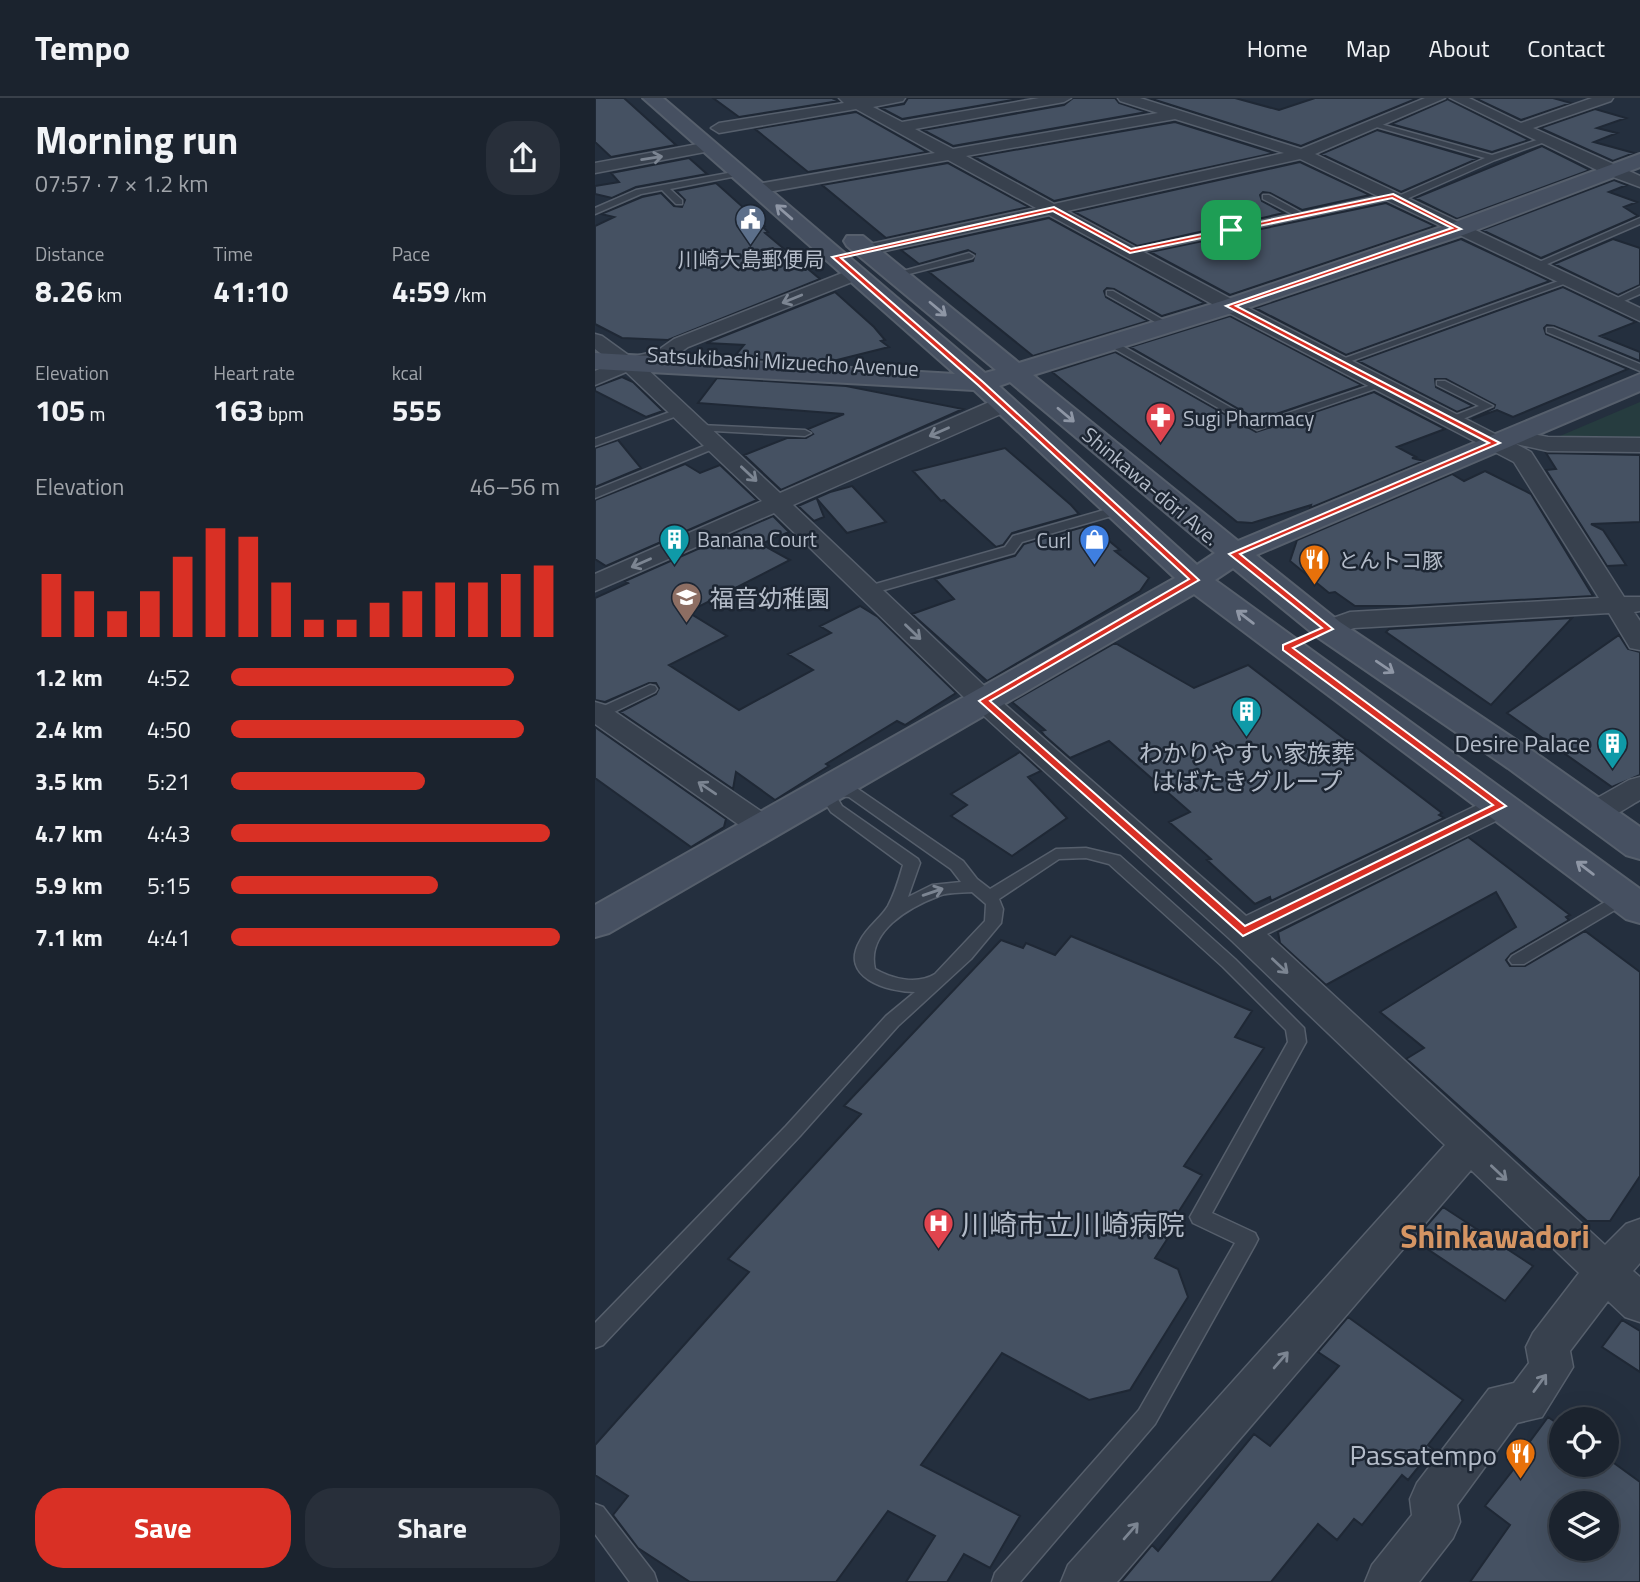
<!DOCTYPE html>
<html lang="en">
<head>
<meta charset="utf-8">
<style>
	:root { --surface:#1b232e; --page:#282f3a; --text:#f1f3f6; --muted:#a0a4aa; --line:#39404a; --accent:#d93025 }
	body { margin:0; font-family:"Titillium Web","Noto Sans JP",sans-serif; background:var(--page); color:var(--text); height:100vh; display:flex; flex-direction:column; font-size:26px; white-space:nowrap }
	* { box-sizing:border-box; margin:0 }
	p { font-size:23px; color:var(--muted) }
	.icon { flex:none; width:38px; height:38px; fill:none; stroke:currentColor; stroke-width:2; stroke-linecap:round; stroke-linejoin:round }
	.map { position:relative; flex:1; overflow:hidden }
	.side { display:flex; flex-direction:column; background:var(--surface); width:595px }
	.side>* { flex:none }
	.buttons { position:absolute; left:954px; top:1309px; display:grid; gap:14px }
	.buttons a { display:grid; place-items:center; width:70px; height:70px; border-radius:50%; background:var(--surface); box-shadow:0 7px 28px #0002,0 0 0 2px var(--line); font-size:35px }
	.pin { position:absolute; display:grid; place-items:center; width:60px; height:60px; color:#fff; margin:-30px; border-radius:14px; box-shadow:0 4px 10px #0006 }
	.round { display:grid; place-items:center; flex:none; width:74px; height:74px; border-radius:28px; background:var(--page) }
	.head { display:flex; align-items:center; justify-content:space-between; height:119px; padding:0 35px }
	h1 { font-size:38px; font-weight:700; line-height:52px }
	.figures { display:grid; grid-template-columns:repeat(3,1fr); gap:10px; height:119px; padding:7px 35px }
	.figures div { display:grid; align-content:center }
	.figures b { font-size:30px; font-weight:700 }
	.figures small { font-size:19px; font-weight:400 }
	.figures p { font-size:19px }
	.chart { height:196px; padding:14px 35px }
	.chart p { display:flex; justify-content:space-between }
	.chart svg { width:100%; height:126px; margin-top:7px; stroke:var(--accent); stroke-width:6 }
	.button { display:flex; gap:14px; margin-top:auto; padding:14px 35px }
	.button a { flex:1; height:80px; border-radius:28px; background:var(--accent); color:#fff; font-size:28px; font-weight:700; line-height:80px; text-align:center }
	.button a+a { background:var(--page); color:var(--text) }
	ul { padding:0 35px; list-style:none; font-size:23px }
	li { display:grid; grid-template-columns:112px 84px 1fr; align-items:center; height:52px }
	li i { height:18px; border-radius:9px; background:var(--accent) }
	header { display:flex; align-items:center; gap:42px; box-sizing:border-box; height:98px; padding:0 35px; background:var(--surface); border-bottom:2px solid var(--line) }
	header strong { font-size:33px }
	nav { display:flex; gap:38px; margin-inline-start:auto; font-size:24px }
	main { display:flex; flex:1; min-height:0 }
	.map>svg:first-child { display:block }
</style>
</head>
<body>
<header>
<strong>Tempo</strong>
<nav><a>Home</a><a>Map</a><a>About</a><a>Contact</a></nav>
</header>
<main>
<section class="side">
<div class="head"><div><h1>Morning run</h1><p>07:57 · 7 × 1.2 km</p></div><a class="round"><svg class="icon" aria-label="share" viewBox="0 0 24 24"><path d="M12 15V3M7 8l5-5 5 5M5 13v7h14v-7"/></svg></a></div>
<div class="figures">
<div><p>Distance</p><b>8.26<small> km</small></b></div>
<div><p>Time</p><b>41:10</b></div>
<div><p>Pace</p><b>4:59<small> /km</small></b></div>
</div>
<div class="figures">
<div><p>Elevation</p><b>105<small> m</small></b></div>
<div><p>Heart rate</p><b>163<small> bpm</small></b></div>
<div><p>kcal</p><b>555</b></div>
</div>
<div class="chart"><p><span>Elevation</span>46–56 m</p>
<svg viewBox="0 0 160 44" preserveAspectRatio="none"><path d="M5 44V22M15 44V28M25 44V35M35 44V28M45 44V16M55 44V6M65 44V9M75 44V25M85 44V38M95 44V38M105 44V32M115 44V28M125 44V25M135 44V25M145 44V22M155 44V19"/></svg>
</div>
<ul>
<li><b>1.2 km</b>4:52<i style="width:86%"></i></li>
<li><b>2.4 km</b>4:50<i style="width:89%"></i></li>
<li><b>3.5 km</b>5:21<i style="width:59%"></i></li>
<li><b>4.7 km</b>4:43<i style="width:97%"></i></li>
<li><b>5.9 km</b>5:15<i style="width:63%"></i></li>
<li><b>7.1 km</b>4:41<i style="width:100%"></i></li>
</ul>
<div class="button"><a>Save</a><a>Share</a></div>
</section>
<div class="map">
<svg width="1045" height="1484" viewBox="0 0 1045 1484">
	<rect width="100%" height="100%" fill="#242f3e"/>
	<!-- green -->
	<path fill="#263c3f" d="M1045,304V342H969L965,338Z"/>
	<!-- building -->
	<path fill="#455162" stroke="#1f2835" stroke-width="2" fill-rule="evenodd" d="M0,0H29L81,47L16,59L0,44Z
		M118,0H237L244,3L144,19Z
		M313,0H429L307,21L286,10L309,6Z
		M478,0H520L524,5L552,14L358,48L328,32L469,7Z
		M554,0H640L684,12L720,0H823L706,48Z
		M880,0H958L976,5L926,22Z
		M853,1L854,2L934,42L897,54L796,26Z
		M1000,11L1031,20L1002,30L1022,35L999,44L1039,55L1018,63L945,30Z
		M261,14L332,54L213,74L160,31Z
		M580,24L679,55L459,103L379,59Z
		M782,32L882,61L806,94L726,56Z
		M947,48L995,72L862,121L820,100Z
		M94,60L112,76L41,89L17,100L0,96V88L24,84L16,75Z
		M705,64L775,97L707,112L675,95L668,94L665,97L667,103L689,115L542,148L479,114Z
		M353,65L434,109L291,140L227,87Z
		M1019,82L1032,87L1014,94L1042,104L1029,109L1043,118L946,160L887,132Z
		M121,85L169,128H167L173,134L170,135L225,181L73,242L27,240L0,226V128L19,119L6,116L47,99L66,95L79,108L87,109L90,102L81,93Z
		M791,105L840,128L635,197L555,154Z
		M454,120L610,205L567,218L519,191L512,190L509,193L511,199L553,223L438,258L334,174L378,163L380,156L373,152L324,166L306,152Z
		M866,141L955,183L751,257L660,210Z
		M1018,141L1045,150V187L1023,197L959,166Z
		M968,189L1041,224L1005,238L1045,254V263L959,228L952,227L949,230L951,236L1033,271L918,319L902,312L877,321L899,310L900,307L851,281H840L841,289L878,308L862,314L763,263Z
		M240,194L279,229L290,242L286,243L294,249L226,266L138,260L149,247L111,245Z
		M635,218L767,287L663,322L535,249Z
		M520,254L661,334L779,294L850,331L802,349L821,359L817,360L829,363L715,410L716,407L657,425L642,424L457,274Z
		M27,279L38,284L68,313L51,319L0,293V289Z
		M122,280L251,288L368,311L186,392L149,357L192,340H211L218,336L213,331L249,316L103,305Z
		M23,342L46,370L0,389V350Z
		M410,350L476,407L484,416L417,435L408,447L401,449L349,402L346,403L318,373Z
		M951,355L1045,357V424L996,426L1008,432L1031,467L1012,468L951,372L961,371Z
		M90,366L105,375L125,367L162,402L11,468L0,461V402Z
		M890,373L936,396L998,498L813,508H760L740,494L734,495L695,463L702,442L857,376L869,383Z
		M257,388L291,424L252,435L222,401L229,419L219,423L203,408L235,394Z
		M178,418L194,434L166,446L195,462L93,514L132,538L74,567L144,612L218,572L193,556L236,535L225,528L265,508L283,519L361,595L310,627L302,623L231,666L234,668L180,702L141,674L138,691L25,614L61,596L64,590L61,585H54L10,604L0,602V500L33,485L30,483Z
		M495,427L525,452L520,453L554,480L545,493L392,583L317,516L359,501L340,481L420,458L429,446Z
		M977,520L896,607L791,534L794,531Z
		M1024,537L1033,551L1045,554V677L1017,689L912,615Z
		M520,545L599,590L653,567L847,715L844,717L849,720L676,803L675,799L660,806L612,762L616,761L574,724L595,714L514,643L475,660L450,638L446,633L450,632L417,604Z
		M0,629L131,721L129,729L96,749L0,680Z
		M425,654L446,673L433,679L472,720L417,758L356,718L372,707L356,696Z
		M873,739L975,817L971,819L974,822L916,856L911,862L915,868H930L990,833L1045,874V1078L1015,1123H992L815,964L811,961L829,950L785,914L921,829L901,794L731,887L685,845L683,834Z
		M476,838L657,913L640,939L669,950L589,1068L607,1077L577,1124L582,1126L560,1160L583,1171L593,1199L535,1292L494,1302L407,1255L326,1367L425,1418L395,1470L369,1456L352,1484H311L340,1438L293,1413L241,1484H95L43,1450L18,1417L33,1398L0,1377V1347L154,1174L133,1161L266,1016L249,1008L406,842L428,850L431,845L460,857Z
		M848,1109L938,1168L910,1203L819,1142Z
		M753,1219L868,1302L833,1347L838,1351L813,1382L807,1377L767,1427L759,1421L742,1442L723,1426L676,1484H526L557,1447L563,1453L659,1336L675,1348L744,1268L723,1254Z
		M1027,1222L1045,1233V1274L1007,1249Z
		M953,1319L966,1328V1367H1012V1360L1045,1384V1484H875L915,1427L890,1408L925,1363L922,1361ZM966,1405H1012V1451H966Z"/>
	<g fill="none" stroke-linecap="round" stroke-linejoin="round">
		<defs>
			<path id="lane" d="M778,24L897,57L948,40L955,42L900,62L807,103H801V100L535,156L531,153L697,116L668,101V97H674L707,115L798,95L801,99L890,60L778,28Z
				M144,73L147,77L75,91L87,102V106H81L67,92L46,96L0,116V110L41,92Z
				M1045,120V126L943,170L935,168Z
				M374,155L379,158L377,160L302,179L297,176Z
				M969,181L977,183L748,266L739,264Z
				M1045,189V196L1022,206L1014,204Z
				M512,193H518L577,227L569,229L512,197Z
				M952,230H958L1045,266V273L952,234Z
				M515,241L663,325L785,284L794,286L662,332L511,246V242Z
				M842,283H850L898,308L861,324H853V320L884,308L842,287Z
				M86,310L91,313L90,315L0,348V341Z
				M105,327L210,332L216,335L210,338L101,332V328Z
				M121,343L125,344V348L0,400V392Z
				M523,408L527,409V415L427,444L419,455L275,496L269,492L270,489L410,449L418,438Z
				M55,587L60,588L62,591L60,594L9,619H0V612Z
				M230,688L263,691L368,763L382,781L395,791L461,751L491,750L525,758L640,861L709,930L711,944L617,1115L660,1135L663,1141L660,1147L560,1326L425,1484H397L400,1475L544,1312L640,1145L598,1125L595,1119L693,944L691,932L628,869L514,766L491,760L464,761L404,801L408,811L406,825L376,861L303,928L205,1038L8,1247L0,1250V1225L191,1028L291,918L320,894C291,894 244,879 265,843C272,829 285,821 293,808C300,795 304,781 308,767L236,714L222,693ZM241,698L254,699L356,771L366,784L337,787L313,799L325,765L323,761L247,708ZM377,794L391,806L390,823L340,876C322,887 297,881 280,871C271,834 314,809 344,798C353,794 366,795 377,794Z
				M1029,793L1037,799L1035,803L929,866H917L914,862L917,858Z
				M0,1406L8,1409L59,1475L62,1484H35L0,1436Z"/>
			<path id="street" d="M244,0H310L308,3L278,9L307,24L444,0H476L469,4L320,31L358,51L563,15L525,3L523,0H545L706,51L830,0H850L720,56L1045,210V223L705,61L472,113L642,204L906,339L909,334L917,332L953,339L1045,340V354L953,353L921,346L936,354L1029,499H1045V513L1039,514L1045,523V552L1035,550L1014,515L759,530L733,539L724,537L720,531L724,525L755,514L1004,500L919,364L628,212L454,117L272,157L266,156L263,152L266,148L441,110L353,62L162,96L156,95L154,91L156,87L162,86L340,55L261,11L124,35L116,30L124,25L249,5ZM580,21L689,55L459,106L371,58Z
				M855,0H874L926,25L997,0H1018L1016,3L938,30L1045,78V89L1010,76Z
				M114,44L122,49L120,52L0,75V65Z
				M260,170L267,172L269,176L267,180L93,249L76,261L49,268L185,395L399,302H415L418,307L415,312L198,407L399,597L651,818L895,701L906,698L917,701L921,708L917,715L672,836L1010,1147L1031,1126L1045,1121V1165L1038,1173L1045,1179V1224L1030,1219L1013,1203L975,1253L978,1269L947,1319L922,1325L862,1407L865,1424L858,1440L824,1484H770L777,1467L817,1417L815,1401L822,1385L894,1291L919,1285L934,1265L931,1249L938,1235L984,1175L876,1072L522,1484H466L473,1467L850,1047L636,842L379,609L179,415L0,493V476L167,403L31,274L0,287V273L18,265L0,251V236L7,238L36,259L62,253L79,241Z
				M0,604L10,607L179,722L184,729L179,736L168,739L157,736L0,626Z
				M1045,679V702C1027,712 1009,728 988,722L984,715L988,708L1034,682Z"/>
			<path id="secondary" d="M48,0H68L390,275L401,272L252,148L249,143L252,138H268L424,265L627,203L855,126L1045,56V69L871,136L643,213L438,277L643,443L1045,276V293L661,457L745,524L939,654L1045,729V761L1031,757L913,670L721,538L638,470L620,482L1045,791V825L1031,821L599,496L14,835L0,839V807L580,480L379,292L0,271V255L360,276ZM415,284L599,438L620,455L602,467L404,288Z"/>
		</defs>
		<!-- lane casing -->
		<use href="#lane" stroke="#565f6c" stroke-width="3"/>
		<!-- street casing -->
		<use href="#street" stroke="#565f6c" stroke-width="3"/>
		<!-- secondary casing -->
		<use href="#secondary" stroke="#565f6c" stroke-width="4"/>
		<!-- lane -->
		<use href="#lane" fill="#38414e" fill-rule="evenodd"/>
		<!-- street -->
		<use href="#street" fill="#38414e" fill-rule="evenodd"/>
		<!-- secondary -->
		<use href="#secondary" fill="#465061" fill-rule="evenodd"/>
	</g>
	<!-- one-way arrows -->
	<defs><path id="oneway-shaft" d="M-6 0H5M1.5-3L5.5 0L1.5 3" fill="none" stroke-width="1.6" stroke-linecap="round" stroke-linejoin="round" transform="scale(1.75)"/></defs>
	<g stroke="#7c8592">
		<use href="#oneway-shaft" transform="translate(57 60) rotate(-9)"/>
		<use href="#oneway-shaft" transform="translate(197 201) rotate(158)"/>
		<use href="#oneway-shaft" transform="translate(344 334) rotate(156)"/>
		<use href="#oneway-shaft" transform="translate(154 376) rotate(43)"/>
		<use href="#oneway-shaft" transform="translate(46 465) rotate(156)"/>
		<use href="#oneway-shaft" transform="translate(318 534) rotate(44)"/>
		<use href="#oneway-shaft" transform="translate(112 690) rotate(-146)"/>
		<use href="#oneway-shaft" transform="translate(338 794) rotate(-19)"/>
		<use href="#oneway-shaft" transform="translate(685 868) rotate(43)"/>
		<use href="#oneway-shaft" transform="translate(904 1075) rotate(43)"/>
		<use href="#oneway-shaft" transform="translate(686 1262) rotate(-49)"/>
		<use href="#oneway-shaft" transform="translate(945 1285) rotate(-54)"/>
		<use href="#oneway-shaft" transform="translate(536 1433) rotate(-49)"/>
	</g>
	<g stroke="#8e96a5">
		<use href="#oneway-shaft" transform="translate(189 114) rotate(-139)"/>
		<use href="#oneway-shaft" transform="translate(343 211) rotate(40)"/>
		<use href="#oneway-shaft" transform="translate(471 317) rotate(40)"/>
		<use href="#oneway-shaft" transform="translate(650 519) rotate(-143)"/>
		<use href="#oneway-shaft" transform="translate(790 569) rotate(34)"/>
		<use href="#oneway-shaft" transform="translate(990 770) rotate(-143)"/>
	</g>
	<!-- route -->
	<path fill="#d93025" stroke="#fff" stroke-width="2" fill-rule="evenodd" d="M798,96L866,131L641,208L905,345L645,456L738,531L698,550L911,708L648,838L384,603L594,481L383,287L237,159L459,109L536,151ZM797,100L857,130L631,208L894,345L634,456L727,530L688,547V552L898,707L650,828L395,603L604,482L388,284L246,160L458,113L535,155Z"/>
	<!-- icons -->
	<defs>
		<symbol id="civic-pin" viewBox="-11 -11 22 30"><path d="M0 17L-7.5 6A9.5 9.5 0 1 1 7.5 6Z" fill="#5c6f8a" stroke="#1d2633"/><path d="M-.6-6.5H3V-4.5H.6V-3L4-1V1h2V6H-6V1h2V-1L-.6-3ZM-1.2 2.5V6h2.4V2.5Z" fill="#fff"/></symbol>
		<symbol id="pharmacy-pin" viewBox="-11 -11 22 30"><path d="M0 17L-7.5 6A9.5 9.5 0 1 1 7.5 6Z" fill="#e0444e" stroke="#1d2633"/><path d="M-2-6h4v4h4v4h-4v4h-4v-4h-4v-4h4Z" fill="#fff"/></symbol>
		<symbol id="building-pin" viewBox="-11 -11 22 30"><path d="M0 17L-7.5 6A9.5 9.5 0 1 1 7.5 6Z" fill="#0f9aa8" stroke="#1d2633"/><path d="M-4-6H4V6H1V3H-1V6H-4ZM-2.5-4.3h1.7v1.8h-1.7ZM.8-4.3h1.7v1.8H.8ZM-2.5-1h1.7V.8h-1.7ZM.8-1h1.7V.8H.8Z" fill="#fff"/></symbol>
		<symbol id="shop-pin" viewBox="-11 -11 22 30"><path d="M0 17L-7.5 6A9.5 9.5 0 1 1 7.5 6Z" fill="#3f7fe0" stroke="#1d2633"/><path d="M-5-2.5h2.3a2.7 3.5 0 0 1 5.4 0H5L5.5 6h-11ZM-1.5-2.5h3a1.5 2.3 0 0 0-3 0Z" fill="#fff"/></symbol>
		<symbol id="restaurant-pin" viewBox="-11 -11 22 30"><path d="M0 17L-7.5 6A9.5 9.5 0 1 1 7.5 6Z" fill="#e8710a" stroke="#1d2633"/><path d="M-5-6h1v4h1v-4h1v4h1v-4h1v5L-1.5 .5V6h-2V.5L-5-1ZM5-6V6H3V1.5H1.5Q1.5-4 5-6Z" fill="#fff"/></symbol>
		<symbol id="school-pin" viewBox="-11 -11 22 30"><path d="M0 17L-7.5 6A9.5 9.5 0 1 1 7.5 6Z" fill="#8d6e63" stroke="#1d2633"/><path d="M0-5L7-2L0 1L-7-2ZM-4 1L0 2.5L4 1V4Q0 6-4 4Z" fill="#fff"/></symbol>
		<symbol id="hospital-pin" viewBox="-11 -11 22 30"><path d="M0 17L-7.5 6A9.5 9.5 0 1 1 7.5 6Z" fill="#e0444e" stroke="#1d2633"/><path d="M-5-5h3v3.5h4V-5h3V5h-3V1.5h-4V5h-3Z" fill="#fff"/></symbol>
	</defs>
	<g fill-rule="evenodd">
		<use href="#civic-pin" x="138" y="104" width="35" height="47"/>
		<use href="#pharmacy-pin" x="548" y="302" width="35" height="47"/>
		<use href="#building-pin" x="62" y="424" width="35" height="47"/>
		<use href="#shop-pin" x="482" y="424" width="35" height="47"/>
		<use href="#restaurant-pin" x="702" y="444" width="35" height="47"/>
		<use href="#school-pin" x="74" y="482" width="35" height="47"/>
		<use href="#building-pin" x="634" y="596" width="35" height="47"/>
		<use href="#building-pin" x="1000" y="628" width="35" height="47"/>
		<use href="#hospital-pin" x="326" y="1108" width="35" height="47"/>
		<use href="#restaurant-pin" x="908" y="1338" width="35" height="47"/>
	</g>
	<g text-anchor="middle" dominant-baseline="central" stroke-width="5" stroke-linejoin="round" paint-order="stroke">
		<!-- far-poi labels -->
		<g font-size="21" fill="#b4bcc9" stroke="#1d2633" text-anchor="start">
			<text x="156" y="161" text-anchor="middle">川崎大島郵便局</text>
			<text x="588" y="320">Sugi Pharmacy</text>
			<text x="102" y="441">Banana Court</text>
			<text x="476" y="442" text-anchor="end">Curl</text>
			<text x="743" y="462">とんトコ豚</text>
		</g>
		<!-- far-street labels -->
		<g font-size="21" fill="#b4bcc9" stroke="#1d2633">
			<text transform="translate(188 263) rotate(3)">Satsukibashi Mizuecho Avenue</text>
			<text transform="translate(556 388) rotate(40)">Shinkawa-dōri Ave.</text>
		</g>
		<!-- poi labels -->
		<g font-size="24" fill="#b4bcc9" stroke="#1d2633" text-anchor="start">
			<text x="115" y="500">福音幼稚園</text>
			<text x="995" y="645" text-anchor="end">Desire Palace</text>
			<text x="652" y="655" text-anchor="middle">わかりやすい家族葬<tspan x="652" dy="28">はばたきグループ</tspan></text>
		</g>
		<!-- near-poi labels -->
		<g font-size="28" fill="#b4bcc9" stroke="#1d2633" text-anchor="start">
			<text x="366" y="1126">川崎市立川崎病院</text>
			<text x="902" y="1356" text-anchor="end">Passatempo</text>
		</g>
		<!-- near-neighbourhood labels -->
		<g font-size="32" font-weight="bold" fill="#d59563" stroke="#1d2633">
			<text x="900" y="1138">Shinkawadori</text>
		</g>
	</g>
</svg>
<div class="buttons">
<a><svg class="icon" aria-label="locate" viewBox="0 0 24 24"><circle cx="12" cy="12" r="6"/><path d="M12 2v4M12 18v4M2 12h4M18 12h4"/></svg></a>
<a><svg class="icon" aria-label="layers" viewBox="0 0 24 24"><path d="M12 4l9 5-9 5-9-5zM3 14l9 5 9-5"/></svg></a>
</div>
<div class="pin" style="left:636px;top:132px;background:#1e9e55"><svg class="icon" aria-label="arrive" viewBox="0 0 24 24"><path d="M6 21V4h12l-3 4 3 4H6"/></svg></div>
</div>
</main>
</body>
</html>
